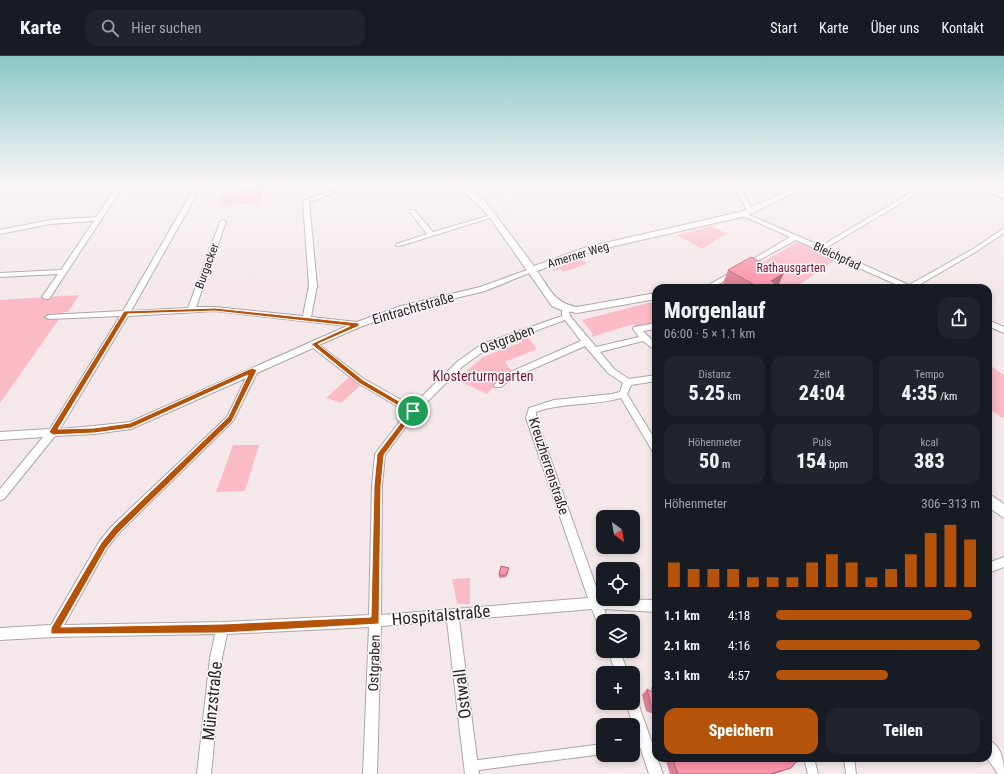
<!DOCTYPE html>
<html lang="de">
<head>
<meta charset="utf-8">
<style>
	:root { --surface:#171b24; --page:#20242c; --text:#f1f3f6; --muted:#9ea1a6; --line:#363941; --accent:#b45309 }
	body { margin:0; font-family:"Roboto Condensed",sans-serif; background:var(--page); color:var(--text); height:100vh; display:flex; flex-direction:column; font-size:15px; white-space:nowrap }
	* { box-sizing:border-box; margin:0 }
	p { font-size:13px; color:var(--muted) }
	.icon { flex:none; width:22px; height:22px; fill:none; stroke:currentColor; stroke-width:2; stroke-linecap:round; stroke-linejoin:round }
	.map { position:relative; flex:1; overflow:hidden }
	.panel { position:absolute; left:652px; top:228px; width:340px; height:478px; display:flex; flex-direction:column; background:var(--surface); border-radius:12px; box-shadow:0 2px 6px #0003 }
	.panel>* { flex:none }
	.needle { width:26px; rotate:149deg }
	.tools { position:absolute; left:596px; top:454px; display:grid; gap:8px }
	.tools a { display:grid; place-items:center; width:44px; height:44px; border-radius:8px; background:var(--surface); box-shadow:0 2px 6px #0003; font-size:20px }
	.pin { position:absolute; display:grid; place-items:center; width:34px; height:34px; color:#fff; margin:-17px; border:2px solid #fff; border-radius:50%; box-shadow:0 1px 4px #0007 }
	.round { display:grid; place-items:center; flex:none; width:42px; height:42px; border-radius:12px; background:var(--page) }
	.headline { display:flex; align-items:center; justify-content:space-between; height:68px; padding:0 12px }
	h1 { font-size:22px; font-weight:800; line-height:30px }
	.figures { display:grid; grid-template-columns:repeat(3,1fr); gap:6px; height:68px; padding:4px 12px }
	.figures div { display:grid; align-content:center; border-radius:10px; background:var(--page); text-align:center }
	.figures b { font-size:20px; font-weight:800 }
	.figures small { font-size:11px; font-weight:400 }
	.figures p { font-size:11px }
	.chart { height:112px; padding:8px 12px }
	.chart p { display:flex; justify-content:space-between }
	.chart svg { width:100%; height:72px; margin-top:4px; stroke:var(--accent); stroke-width:6 }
	.cta { display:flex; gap:8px; margin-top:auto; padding:8px 12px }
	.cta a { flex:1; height:46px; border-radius:12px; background:var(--accent); color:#fff; font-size:16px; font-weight:800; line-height:46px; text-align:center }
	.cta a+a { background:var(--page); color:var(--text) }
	ul { padding:0 12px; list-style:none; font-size:13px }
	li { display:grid; grid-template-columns:64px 48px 1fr; align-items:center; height:30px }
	li i { height:10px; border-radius:5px; background:var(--accent) }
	header { display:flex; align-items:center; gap:24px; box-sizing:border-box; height:56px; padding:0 20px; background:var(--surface); border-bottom:1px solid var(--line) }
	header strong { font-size:19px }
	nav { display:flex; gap:22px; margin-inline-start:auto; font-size:14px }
	.search { width:280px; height:36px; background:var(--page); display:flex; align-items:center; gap:10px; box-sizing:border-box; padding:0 14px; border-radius:12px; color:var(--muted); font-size:15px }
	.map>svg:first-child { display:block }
</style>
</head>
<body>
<header>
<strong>Karte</strong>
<div class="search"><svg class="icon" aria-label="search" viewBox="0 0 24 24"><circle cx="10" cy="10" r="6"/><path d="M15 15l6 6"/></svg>Hier suchen</div>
<nav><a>Start</a><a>Karte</a><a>Über uns</a><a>Kontakt</a></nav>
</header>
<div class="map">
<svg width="1004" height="718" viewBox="0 0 1004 718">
	<rect width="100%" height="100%" fill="#f4e8ea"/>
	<!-- green -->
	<path fill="#fabbc7" d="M258,129H280L282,131L262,133L261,146L219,150L222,137L257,133Z
		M713,170L726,178L702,193L677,179Z
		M798,186L836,203L795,232C780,232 766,221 756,210Z
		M580,202L587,208L563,216L561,213L553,215L552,214Z
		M79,239L68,256H64L0,347V244Z
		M656,245V269L637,272L634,268L591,281L593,278L582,264Z
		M527,280L537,293L505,306L512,316L505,319L487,338L453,322L452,320L459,313L463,318L483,301L522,286V281Z
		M988,308L1004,319V361L1002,362L988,352Z
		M349,321L360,330L341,347L326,342Z
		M233,389H259L245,435L216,436Z
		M470,522V548H457L452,523Z"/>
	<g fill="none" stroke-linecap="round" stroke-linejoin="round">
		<defs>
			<path id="pedestrian" d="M646,683L649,684L650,687L649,690L633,694V684Z
				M603,688V698L471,715L468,713L466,710L468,707L471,705Z
				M804,702H814L818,718H808Z
				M844,702H854L856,718H846Z"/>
			<path id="minor" d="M118,129H124L49,243H46L42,241L58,218L0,221V217L61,214L94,165L50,168L0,178V174L50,164L96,161Z
				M196,129H202L131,255L188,252L220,166L223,164L226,166L196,251H215L303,260L309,230L303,145L333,134L335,135V137L309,146L317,230L311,261L357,266L401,250L480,231L530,213H534V215L485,235L406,254L360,271L319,289L364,323L412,350L457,306L482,288L562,260V253H568L570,260L596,291L639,281L633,273L634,271L656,267V273L643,275L656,288V295L643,285L600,296L614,313L629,323L656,319V325L631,329L627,338L656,385V397L653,396L621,342C593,350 563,346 536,356V362L600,542H603V543L656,544V556L604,553L608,565H603V573L599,571L592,553L459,564L479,718H465L447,565L381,570L377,718H363L369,571L227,578L222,602L211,718H197L210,602L215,578L54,581L0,584V572L51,569L99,486L112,470L227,361L246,322L131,373L94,378L55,380L4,443L0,444V433L43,381L0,384V376L50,373L120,260L49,263L45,261L49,259L123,255ZM215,255L347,270L130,366L94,370L60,373L128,260ZM565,264L581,285L506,318L494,329L495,331H501L512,322L585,290L608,317L623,327L620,336L612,338L554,344L529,352L526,362L588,542L381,559L382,430L385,399L416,357L463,310L488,292ZM313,292L358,327L407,356L375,398L372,430L369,559L222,566L64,569L107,492L120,476L233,365L257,317Z
				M733,129H739L751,152L755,155L754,156H750L747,154Z
				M970,129H977L1004,138V142Z
				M914,135L916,136V138L826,192L909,229L973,193L1004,172V177L977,195L914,232H904L796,184L748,210H744L743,209L790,181L741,159V157H745L821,190Z
				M410,154H414L433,176L491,159L496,160L400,190H396V188L427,178L410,156Z
				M735,214L739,216L737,217L712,232H703Z
				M988,264L1004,271V277L988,270Z
				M1004,501V511L988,517V507Z
				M608,595H620L628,617H616Z
				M633,641L637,642L638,647L656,698V702H657L663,718H649L626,647H633Z
				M988,684C1002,690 1004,705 1004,718H998L987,702Z"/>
			<path id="secondary" d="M455,129H463L485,145L534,210L587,191L740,156L801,129H810L746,160L593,195L537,215C550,233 554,247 577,251L656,237V243L577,257L561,254L552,250L490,162L479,149Z
				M988,437L1004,448V462L988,451Z"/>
		</defs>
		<!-- pedestrian casing -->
		<use href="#pedestrian" stroke="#b0a4a6" stroke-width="2"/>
		<!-- minor casing -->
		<use href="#minor" stroke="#b0a4a6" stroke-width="2"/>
		<!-- secondary casing -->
		<use href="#secondary" stroke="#b0a4a6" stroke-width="2"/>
		<!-- pedestrian -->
		<use href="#pedestrian" fill="#fff" fill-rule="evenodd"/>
		<!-- minor -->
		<use href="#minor" fill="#fff" fill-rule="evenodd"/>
		<!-- secondary -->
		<use href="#secondary" fill="#fff" fill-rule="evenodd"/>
	</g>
	<!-- wall -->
	<path fill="#d98094" d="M765,213L784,217L777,232H725L722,230L728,214Z
		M509,515L506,521L499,522V519Z
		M656,626V659L646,655L642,639L647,633L652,636L651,632Z
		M656,665V678L653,669Z
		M665,702H799L781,716L773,718H670Z"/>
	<!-- shaded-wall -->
	<path fill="#b06878" d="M784,217L777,232H767L771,225Z
		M791,712L773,718H770Z"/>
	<!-- building -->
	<path fill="#fc95ac" stroke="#b06878" d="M751,201L763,207L765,213L775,211L784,217L771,225L775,227L767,232H760L728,214Z
		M501,510L509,512L506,519H499Z
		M647,633L656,638V651L651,649Z
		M672,702H799V703L791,712L770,718H678Z"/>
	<!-- sky -->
	<linearGradient id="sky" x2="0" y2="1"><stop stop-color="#8ac7c7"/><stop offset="0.56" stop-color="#faf5f6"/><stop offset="1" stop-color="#faf5f6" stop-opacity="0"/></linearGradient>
	<rect width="1004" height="229" fill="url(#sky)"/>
	<!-- route -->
	<path fill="#b45309" stroke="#fff" fill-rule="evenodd" d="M215,252L359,267V270L318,288L363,324L416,355L384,399L381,430L379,568L222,577L51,578V572L101,487L114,471L228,361L248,319L131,372L94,377L53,379L49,376L124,255ZM215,255L350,270L311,288L359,327L409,356L377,398L374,430L371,561L222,568L61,571L106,492L119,476L232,365L257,314L252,312L130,367L94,372L58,373L128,258Z"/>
	<g text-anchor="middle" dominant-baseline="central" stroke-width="3" stroke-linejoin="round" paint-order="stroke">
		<!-- far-street labels -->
		<g font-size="12" fill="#292526" stroke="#fef7f8">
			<text transform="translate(578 199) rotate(-17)">Amerner Weg</text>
			<text transform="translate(837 200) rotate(25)">Bleichpfad</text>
			<text transform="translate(207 210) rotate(-70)">Burgacker</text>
		</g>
		<!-- far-park labels -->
		<g font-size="12" fill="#701735" stroke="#fef7f8">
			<text x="791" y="212">Rathausgarten</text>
		</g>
		<!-- street labels -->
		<g font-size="14" fill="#292526" stroke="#fef7f8">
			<text transform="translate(413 252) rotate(-16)">Eintrachtstraße</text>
			<text transform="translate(507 283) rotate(-21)">Ostgraben</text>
			<text transform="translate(549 410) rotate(72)">Kreuzherrenstraße</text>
			<text transform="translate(374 607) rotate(-88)">Ostgraben</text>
		</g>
		<!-- park labels -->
		<g font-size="14" fill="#701735" stroke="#fef7f8">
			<text x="483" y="320">Klosterturmgarten</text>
		</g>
		<!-- near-street labels -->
		<g font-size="17" fill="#292526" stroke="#fef7f8">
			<text transform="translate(441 559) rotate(-5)">Hospitalstraße</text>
			<text transform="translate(462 638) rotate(-97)">Ostwall</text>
			<text transform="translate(212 645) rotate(-84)">Münzstraße</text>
		</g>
	</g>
</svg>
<div class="tools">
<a><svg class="needle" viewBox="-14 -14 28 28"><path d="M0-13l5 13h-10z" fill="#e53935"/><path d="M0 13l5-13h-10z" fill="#9ea1a6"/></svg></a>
<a><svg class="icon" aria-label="locate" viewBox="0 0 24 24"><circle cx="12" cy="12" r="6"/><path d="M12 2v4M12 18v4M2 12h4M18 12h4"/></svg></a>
<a><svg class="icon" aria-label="layers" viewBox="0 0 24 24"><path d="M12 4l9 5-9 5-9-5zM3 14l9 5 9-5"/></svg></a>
<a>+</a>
<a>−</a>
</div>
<div class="pin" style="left:413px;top:355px;background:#1e9e55"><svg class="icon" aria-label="arrive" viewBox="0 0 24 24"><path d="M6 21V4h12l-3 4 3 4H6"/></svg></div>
<section class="panel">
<div class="headline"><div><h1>Morgenlauf</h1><p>06:00 · 5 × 1.1 km</p></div><a class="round"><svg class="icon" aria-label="share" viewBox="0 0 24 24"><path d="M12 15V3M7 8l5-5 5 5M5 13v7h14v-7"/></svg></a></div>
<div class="figures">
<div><p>Distanz</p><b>5.25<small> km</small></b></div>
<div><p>Zeit</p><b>24:04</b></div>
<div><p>Tempo</p><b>4:35<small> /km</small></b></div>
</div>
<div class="figures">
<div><p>Höhenmeter</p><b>50<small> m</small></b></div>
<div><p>Puls</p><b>154<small> bpm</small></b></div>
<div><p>kcal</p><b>383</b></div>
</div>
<div class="chart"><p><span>Höhenmeter</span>306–313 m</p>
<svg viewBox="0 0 160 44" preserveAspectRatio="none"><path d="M5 44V29M15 44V33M25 44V33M35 44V33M45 44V38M55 44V38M65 44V38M75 44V29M85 44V24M95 44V29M105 44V38M115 44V33M125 44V24M135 44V11M145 44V6M155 44V15"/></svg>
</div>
<ul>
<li><b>1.1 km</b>4:18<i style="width:96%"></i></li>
<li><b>2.1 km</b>4:16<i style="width:100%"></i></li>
<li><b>3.1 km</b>4:57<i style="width:55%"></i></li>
</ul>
<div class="cta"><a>Speichern</a><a>Teilen</a></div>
</section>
</div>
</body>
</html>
